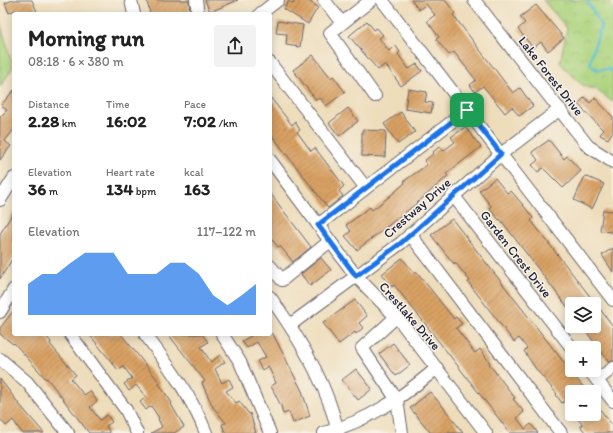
<!DOCTYPE html>
<html lang="en">
<head>
<meta charset="utf-8">
<style>
	:root { --surface:#fff; --page:#f2f2f2; --text:#222; --muted:#767676; --accent:#1a73e8 }
	body { margin:0; font-family:Itim,sans-serif; background:var(--page); color:var(--text); height:100vh; display:flex; flex-direction:column; font-size:15px; white-space:nowrap }
	* { box-sizing:border-box; margin:0 }
	p { font-size:13px; color:var(--muted) }
	.icon { flex:none; width:22px; height:22px; fill:none; stroke:currentColor; stroke-width:2; stroke-linecap:round; stroke-linejoin:round }
	.map { position:relative; flex:1; overflow:hidden }
	.drawer { position:absolute; left:12px; top:12px; width:260px; height:324px; display:flex; flex-direction:column; background:var(--surface); border-radius:4px; box-shadow:0 2px 10px #0003 }
	.drawer>* { flex:none }
	.fabs { position:absolute; left:565px; top:297px; display:grid; gap:8px }
	.fabs a { display:grid; place-items:center; width:36px; height:36px; border-radius:4px; background:var(--surface); box-shadow:0 2px 10px #0003; font-size:20px }
	.pin { position:absolute; display:grid; place-items:center; width:34px; height:34px; color:#fff; margin:-17px; border-radius:8px; box-shadow:0 2px 6px #0006 }
	.round { display:grid; place-items:center; flex:none; width:42px; height:42px; border-radius:4px; background:var(--page) }
	.headline { display:flex; align-items:center; justify-content:space-between; height:68px; padding:0 16px }
	h1 { font-size:22px; font-weight:800; line-height:30px }
	.figures { display:grid; grid-template-columns:repeat(3,1fr); gap:6px; height:68px; padding:4px 16px }
	.figures div { display:grid; align-content:center }
	.figures b { font-size:17px; font-weight:800 }
	.figures small { font-size:11px; font-weight:400 }
	.figures p { font-size:11px }
	.chart { height:112px; padding:8px 16px }
	.chart p { display:flex; justify-content:space-between }
	.chart svg { width:100%; height:72px; margin-top:4px; fill:var(--accent); opacity:.7 }
	.map>svg:first-child { display:block }
</style>
</head>
<body>
<div class="map">
<svg width="613" height="433" viewBox="0 0 613 433">
	<defs>
		<pattern id="park-crowns" width="20" height="18" patternUnits="userSpaceOnUse"><rect width="20" height="18" fill="#aed47e"/><path d="M2 6a3 3 0 1 1 6 0M12 15a3 3 0 1 1 6 0" fill="none" stroke="#95b66e"/></pattern>
		<pattern id="building-hatch" width="6" height="6" patternUnits="userSpaceOnUse"><rect width="6" height="6" fill="#d9a164"/><path d="M-1 1l2-2M0 6l6-6M5 7l2-2" fill="none" stroke="#b08354"/></pattern>
	</defs>
	<rect width="100%" height="100%" fill="#f7f3e8"/>
	<filter id="ink" filterUnits="userSpaceOnUse"><feTurbulence type="fractalNoise" baseFrequency=".025" numOctaves="2"/><feDisplacementMap in="SourceGraphic" scale="8" xChannelSelector="R" yChannelSelector="G"/><feConvolveMatrix kernelMatrix="1 2 1 2 8 2 1 2 1" color-interpolation-filters="sRGB"/></filter>
	<filter id="wash" filterUnits="userSpaceOnUse"><feTurbulence type="fractalNoise" baseFrequency=".012" numOctaves="4" result="noise"/><feDisplacementMap in="SourceGraphic" scale="16" xChannelSelector="R" yChannelSelector="G"/><feGaussianBlur stdDeviation="0.9" result="paint"/><feColorMatrix in="noise" values="0 0 0 0 0 0 0 0 0 0 0 0 0 0 0 0 0 1.4 0 .05"/><feComposite in="paint" operator="in"/></filter>
	<g filter="url(#wash)">
		<rect width="100%" height="100%" fill="#edb"/>
		<!-- grass -->
		<path fill="#aed47e" stroke="#687b5c" d="M0,22L13,67L0,87Z"/>
		<!-- park -->
		<path fill="url(#park-crowns)" stroke="#687b5c" d="M543,0H609L613,7V102L594,88H588L580,83L560,63L567,28Z"/>
		<g fill="none" stroke-linecap="round" stroke-linejoin="round">
			<!-- stream -->
			<path stroke="#58bfd6" stroke-width="2.5" d="M587,0L601,26C598,39 591,51 590,64L597,70L607,69L613,71"/>
		</g>
		<g id="blocks">
			<!-- building -->
			<path fill="url(#building-hatch)" d="M13,0H32L38,14H17L15,10L9,13L5,3Z
				M151,0H189L190,14H150L147,1Z
				M205,0H238L210,12Z
				M295,0H307L318,7L308,24L284,9L289,1L293,4Z
				M411,0H445L455,13L453,15L513,93L520,88L533,106L519,116L512,107L505,113L483,86L475,92L470,85L476,80L454,52L449,55L436,39L439,37L427,21L435,15L426,4L419,10Z
				M536,5L564,38L548,51L541,42L533,48L518,29L525,23L520,17Z
				M278,21L303,25L300,47L286,45L287,34L276,33Z
				M367,21L374,30L377,28L383,35L379,38L389,51L395,45L400,52L398,54L409,69L417,64L422,71L401,86L385,64L378,70L349,36Z
				M313,55L331,78L333,76L345,92L326,106L320,98L316,100L293,70Z
				M408,89L427,92L425,102L433,103L431,113L405,109Z
				M14,90V129L5,141L11,146L0,160V117L7,110L1,105Z
				M270,97L292,125L295,122L300,130L297,132L311,151L315,148L344,186L339,191L343,196L328,208L270,133Z
				M585,97L590,103L595,98L613,117V131L608,139L600,135L603,130L578,104Z
				M348,108L358,121L339,136L329,123Z
				M401,112L415,132L398,144L384,124Z
				M465,127L481,147L446,174L448,176L417,203L357,250L345,236L351,231L346,225L370,207L372,210L390,196L405,183L404,181L427,165L424,161L434,153L433,152L440,146L443,151L455,142L451,137Z
				M362,130L386,131L385,157L362,156Z
				M549,140L564,159L567,156L581,171L563,188L543,168L538,172L532,165L538,160L532,152Z
				M585,176L604,184L592,209L574,200Z
				M495,178L507,193L511,191L523,205L533,218L531,220L543,236L613,326V361L609,362L582,326H594V304H572V313L500,219L499,220L489,208L491,206L479,191Z
				M270,193L311,247L293,262L280,246L278,247L270,237Z
				M603,210L613,211V232L600,231Z
				M14,211V256L0,279V234Z
				M452,219L587,392H572V411L565,401L562,403L556,395L557,394L536,369L524,351L527,348L519,338L514,342L468,282L470,281L455,262L454,264L431,235Z
				M613,248V272L602,255Z
				M321,258L331,270L310,286L301,274Z
				M402,258L415,274L417,272L454,319L456,317L462,324L456,328L475,353L480,349L490,363L489,364L515,398L513,399L524,412L517,418L525,429L531,424L538,433H510L419,316L394,285L392,287L382,274Z
				M355,300L367,316L359,323L363,328L356,334L355,332L339,344L323,323Z
				M14,310V334H39L42,337L45,335L51,342L50,344L76,375L71,379L84,395L90,391L97,401L90,407L100,420L107,415L112,422L106,426L110,433H89L47,378L46,379L14,343L13,344L0,334V328Z
				M89,334H121L160,383L159,384L172,403L171,404L184,427L174,433H151L162,427L158,419L159,418L151,406L146,410L140,402L146,397L136,385L129,391L124,384L132,378L123,366L118,370Z
				M168,334H202L208,342L201,347L211,362L220,355L225,362L215,369L222,383L229,379L233,387L226,391L236,403L239,401L249,414L250,413L256,433H225L222,424L226,423L213,407L202,383L205,381Z
				M254,334H273L302,391L310,416L293,423L289,412L283,414L281,406L271,386L276,383L268,366L262,370L257,361L266,357L257,342L247,348L242,341Z
				M393,343L410,365L396,376L379,354Z
				M356,369L372,389L358,400L342,380Z
				M0,379L19,404L44,433H22L13,420L6,426L0,419Z
				M430,392L444,408L463,433H431L421,421L410,408Z
				M594,402L613,426V433H586L580,426L583,425L574,414H594Z"/>
		</g>
	</g>
	<g filter="url(#ink)">
		<use href="#blocks" fill-opacity="0" stroke="#696368" stroke-width="1"/>
		<g fill="none" stroke-linecap="round" stroke-linejoin="round">
			<defs>
				<path id="minor" d="M131,0L134,14
					M196,0L198,14
					M324,0L342,23
					M371,0L330,33L375,96
					M382,0L613,300
					M474,0L588,146L613,162
					M260,14L278,0
					M270,63L366,188
					M270,160L356,276L401,322L486,433
					M453,195L572,348
					M0,200L14,178
					M318,225L467,110
					M410,234L561,433
					M270,266L282,280L330,241
					M270,297C299,337 328,384 338,433
					M0,312L14,289
					M396,317L362,348L397,400L402,433
					M290,325L401,243L501,154L560,109
					M70,334L126,410L137,433
					M145,334C168,365 192,397 206,433
					M222,334L240,362L270,433
					M0,359L27,382L68,433
					M589,370L613,401
					M597,380L613,368
					M324,433C370,420 401,398 437,368"/>
			</defs>
			<!-- minor casing -->
			<use href="#minor" stroke="#696368" stroke-width="14"/>
			<!-- minor -->
			<use href="#minor" stroke="#fff" stroke-width="12"/>
		</g>
	</g>
	<g fill="none" stroke-linecap="round" stroke-linejoin="round" filter="url(#ink)">
		<defs>
			<path id="route" d="M467,110L501,154L401,243L356,276L318,225Z"/>
		</defs>
		<!-- route casing -->
		<use href="#route" stroke="#fff" stroke-width="8"/>
		<!-- route -->
		<use href="#route" stroke="#1a73e8" stroke-width="5"/>
	</g>
	<g text-anchor="middle" dominant-baseline="central" stroke-width="3" stroke-linejoin="round" paint-order="stroke">
		<!-- street labels -->
		<g font-size="13" fill="#22223b" stroke="#f7f3e8">
			<text transform="translate(551 76) rotate(52)">Lake Forest Drive</text>
			<text transform="translate(417 208) rotate(-41)">Crestway Drive</text>
			<text transform="translate(516 254) rotate(52)">Garden Crest Drive</text>
			<text transform="translate(410 316) rotate(49)">Crestlake Drive</text>
		</g>
	</g>
</svg>
<div class="fabs">
<a><svg class="icon" aria-label="layers" viewBox="0 0 24 24"><path d="M12 4l9 5-9 5-9-5zM3 14l9 5 9-5"/></svg></a>
<a>+</a>
<a>−</a>
</div>
<div class="pin" style="left:467px;top:110px;background:#1e9e55"><svg class="icon" aria-label="arrive" viewBox="0 0 24 24"><path d="M6 21V4h12l-3 4 3 4H6"/></svg></div>
<section class="drawer">
<div class="headline"><div><h1>Morning run</h1><p>08:18 · 6 × 380 m</p></div><a class="round"><svg class="icon" aria-label="share" viewBox="0 0 24 24"><path d="M12 15V3M7 8l5-5 5 5M5 13v7h14v-7"/></svg></a></div>
<div class="figures">
<div><p>Distance</p><b>2.28<small> km</small></b></div>
<div><p>Time</p><b>16:02</b></div>
<div><p>Pace</p><b>7:02<small> /km</small></b></div>
</div>
<div class="figures">
<div><p>Elevation</p><b>36<small> m</small></b></div>
<div><p>Heart rate</p><b>134<small> bpm</small></b></div>
<div><p>kcal</p><b>163</b></div>
</div>
<div class="chart"><p><span>Elevation</span>117–122 m</p>
<svg viewBox="0 0 160 44" preserveAspectRatio="none"><path d="M0 44V25L10 19L20 19L30 12L40 6L50 6L60 6L70 19L80 19L90 19L100 12L110 12L120 19L130 32L140 38L150 32L160 25V44z"/></svg>
</div>
</section>
</div>
</body>
</html>
